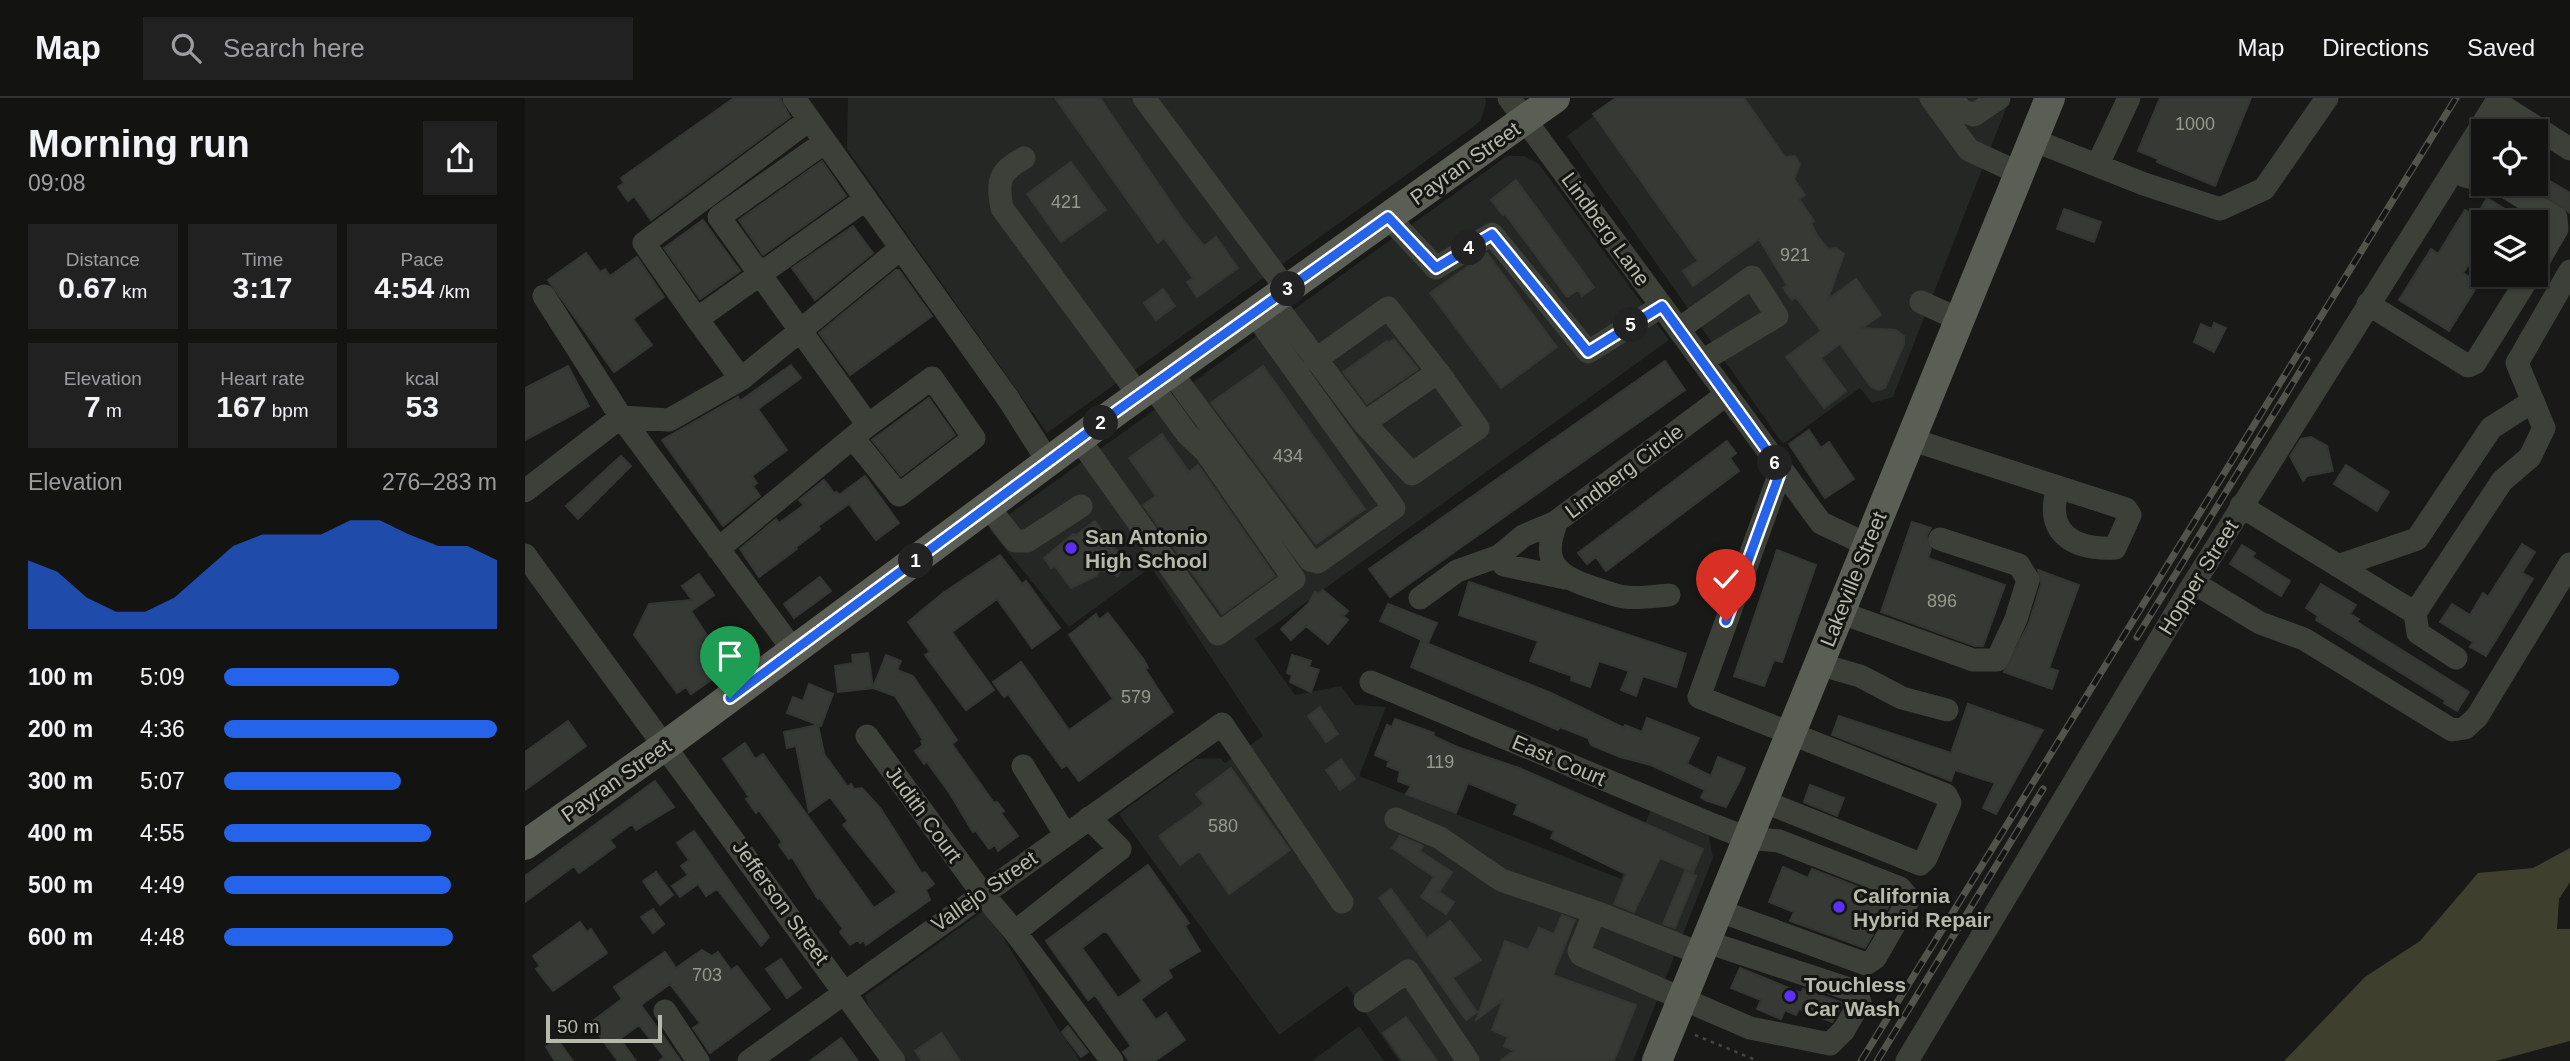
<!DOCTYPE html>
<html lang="en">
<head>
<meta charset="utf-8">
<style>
	:root { --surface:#131412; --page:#202120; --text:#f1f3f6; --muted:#9d9e9f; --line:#323332; --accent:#2563eb }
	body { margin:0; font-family:Arial,sans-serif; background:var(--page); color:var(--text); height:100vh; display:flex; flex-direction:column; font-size:26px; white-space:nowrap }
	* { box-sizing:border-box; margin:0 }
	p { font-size:23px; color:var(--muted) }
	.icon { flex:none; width:38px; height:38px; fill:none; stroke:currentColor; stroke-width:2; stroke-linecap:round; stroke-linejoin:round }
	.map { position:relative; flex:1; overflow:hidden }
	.side { display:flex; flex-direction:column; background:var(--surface); width:525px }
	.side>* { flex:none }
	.buttons { position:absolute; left:1946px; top:21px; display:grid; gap:14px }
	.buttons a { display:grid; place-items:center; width:77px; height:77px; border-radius:0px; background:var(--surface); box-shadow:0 2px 5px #0004,0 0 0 2px var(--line); font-size:35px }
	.scale { position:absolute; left:21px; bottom:18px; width:116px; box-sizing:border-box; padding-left:7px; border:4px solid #b6baaa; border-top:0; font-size:19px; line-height:24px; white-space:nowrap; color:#b6baaa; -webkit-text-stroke:5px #141513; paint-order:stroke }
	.pin { position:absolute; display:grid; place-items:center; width:60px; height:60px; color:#fff; margin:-72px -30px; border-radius:50% 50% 50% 0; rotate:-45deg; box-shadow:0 0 7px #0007 }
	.pin .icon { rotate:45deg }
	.km { position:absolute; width:35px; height:35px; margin:-18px; border-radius:50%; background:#222; color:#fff; font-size:19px; line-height:35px; text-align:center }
	.round { display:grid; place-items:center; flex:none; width:74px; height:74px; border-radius:0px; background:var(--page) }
	.headline { display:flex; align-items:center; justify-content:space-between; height:119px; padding:0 28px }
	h1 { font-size:38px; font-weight:600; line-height:52px }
	.stats { display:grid; grid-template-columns:repeat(3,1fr); gap:10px; height:119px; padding:7px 28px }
	.stats div { display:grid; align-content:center; border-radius:0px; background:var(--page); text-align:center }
	.stats b { font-size:30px; font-weight:600 }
	.stats small { font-size:19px; font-weight:400 }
	.stats p { font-size:19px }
	.chart { height:196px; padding:14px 28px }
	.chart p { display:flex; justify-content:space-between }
	.chart svg { width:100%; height:126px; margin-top:7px; fill:var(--accent); opacity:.7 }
	ul { padding:0 28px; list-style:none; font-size:23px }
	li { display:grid; grid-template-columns:112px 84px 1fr; align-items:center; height:52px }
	li i { height:18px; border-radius:9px; background:var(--accent) }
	header { display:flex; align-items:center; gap:42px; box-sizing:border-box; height:98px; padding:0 35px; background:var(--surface); border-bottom:2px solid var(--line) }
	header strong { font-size:33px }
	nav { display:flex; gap:38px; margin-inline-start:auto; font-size:24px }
	.search { width:490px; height:63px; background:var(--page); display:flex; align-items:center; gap:18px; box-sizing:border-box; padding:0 24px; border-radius:0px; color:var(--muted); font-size:26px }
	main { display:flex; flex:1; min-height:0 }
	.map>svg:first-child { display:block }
</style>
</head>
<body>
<header>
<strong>Map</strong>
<div class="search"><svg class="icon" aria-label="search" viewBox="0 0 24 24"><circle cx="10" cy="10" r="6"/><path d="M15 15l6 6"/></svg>Search here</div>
<nav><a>Map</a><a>Directions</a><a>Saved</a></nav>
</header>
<main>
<section class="side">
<div class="headline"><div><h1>Morning run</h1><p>09:08</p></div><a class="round"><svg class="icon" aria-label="share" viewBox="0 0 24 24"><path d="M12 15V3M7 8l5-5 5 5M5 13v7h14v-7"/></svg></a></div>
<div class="stats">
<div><p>Distance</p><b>0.67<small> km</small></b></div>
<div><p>Time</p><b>3:17</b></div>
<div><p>Pace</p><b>4:54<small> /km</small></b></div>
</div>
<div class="stats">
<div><p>Elevation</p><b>7<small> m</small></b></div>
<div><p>Heart rate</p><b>167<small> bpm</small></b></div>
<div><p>kcal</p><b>53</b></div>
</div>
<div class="chart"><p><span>Elevation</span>276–283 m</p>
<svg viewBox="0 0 160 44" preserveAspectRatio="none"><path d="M0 44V20L10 24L20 33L30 38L40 38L50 33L60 24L70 15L80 11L90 11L100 11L110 6L120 6L130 11L140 15L150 15L160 20V44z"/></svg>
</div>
<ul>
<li><b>100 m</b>5:09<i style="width:64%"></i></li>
<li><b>200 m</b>4:36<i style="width:100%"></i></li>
<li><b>300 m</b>5:07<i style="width:65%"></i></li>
<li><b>400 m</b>4:55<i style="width:76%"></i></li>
<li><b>500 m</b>4:49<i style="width:83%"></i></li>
<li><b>600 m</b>4:48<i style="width:84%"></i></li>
</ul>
</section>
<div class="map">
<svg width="2045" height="963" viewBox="0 0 2045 963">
	<rect width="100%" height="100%" fill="#191a18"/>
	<!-- built -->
	<path fill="#252724" d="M323,0H960L961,4L956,22L948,29L522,335L322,51Z
		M1092,0H1485L1368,299L1347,305L1335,290L1258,346L1042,38Z
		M982,58H999L1014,66L1144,242L730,541L770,597L816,588L830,607L861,609L834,678L1096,781L1126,712L1184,738L1188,760L1108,963H874L822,888L754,937L594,716L670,661L696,660L700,665L738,638L626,469L544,529L464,431Z
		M461,811L531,927L555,963H382L344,908L340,898L345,894Z
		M834,928L859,963H787Z"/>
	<!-- water -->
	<path fill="#3f3f2d" d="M2045,750V784L2034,801L2032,831H2045V943L1971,963H1759L1840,879L1895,843L1953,775L2008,770Z"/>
	<!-- building -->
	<path fill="#373935" stroke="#343632" stroke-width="2" fill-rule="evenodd" d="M209,0H255L265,19L126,122L109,98L103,103L93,89L99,85L96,80Z
		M530,0H575L658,122L679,148L691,139L713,170L672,199L662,184L668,180L639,140L633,145Z
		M1091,0H1219L1260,59L1270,58L1275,66L1269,81L1280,97L1274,101L1289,123L1286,125L1292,137L1303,151L1311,150L1319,156L1303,201L1331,181L1356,217L1337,230L1371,232L1379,238V246L1360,290L1354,292L1346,289L1315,246L1296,260L1321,293L1299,310L1261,259L1296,233L1271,199L1267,202L1258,190L1262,187L1234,141L1168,188L1158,173L1173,163L1068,16Z
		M1635,0H1726L1690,88L1632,64L1633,61L1613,53Z
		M297,63L321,98L238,157L214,122Z
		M546,64L581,112L536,144L502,96Z
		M2011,75L2045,95V115L2002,86H2011Z
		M991,82L1069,189L1057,198L1053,192L1042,199L980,116L978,117L966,102Z
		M1962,100L2001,124H1958V154L1954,151L1938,175L1954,185L1924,233L1874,202L1906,151L1913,156L1940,112L1951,119Z
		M1539,111L1576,124L1569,144L1532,131Z
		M178,122L215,173L175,201L139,150Z
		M328,128L348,155L290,202L267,170Z
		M61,155L75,174L80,171L85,178L112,159L139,199L108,221L127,247L89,274L23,182Z
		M962,155L1032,249L976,290L905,195Z
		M371,172H374L407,218L325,277L294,235Z
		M638,191L650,208L631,222L619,205Z
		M1689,225L1701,230L1689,254L1669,244L1676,226L1687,231Z
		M869,241L893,271L842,306L818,274L862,243L863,245Z
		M1140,263L1160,292L865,499L844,471Z
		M266,267L276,280L233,311L262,352L227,378L232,385L228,388L235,398L198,428L137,342L213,299L215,303Z
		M43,268L64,308L0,342V290Z
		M738,268L840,411L791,446L686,305Z
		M404,300L430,337L376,378L347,342Z
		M1284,332L1296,350L1304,344L1329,381L1300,400L1264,346Z
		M637,336L664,374L673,367L750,478L697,516L618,407L631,398L604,360Z
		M1786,339L1802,348L1808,373L1782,378L1778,383L1765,358L1776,341Z
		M1202,343L1211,355L1205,360L1214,373L1081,473L1071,459L1062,466L1053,455Z
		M96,358L106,368L53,421L41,408Z
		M1821,367L1864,394L1852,413L1809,386Z
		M340,378L374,425L351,442L324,406L293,428L295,431L271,449L272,451L234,479L215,451L251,421L254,425L279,407L274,402L299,382L309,395L312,394L314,397Z
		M570,423L591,452L601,456L593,478L575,472L571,478L546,490L530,468L526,470L519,460L548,436L551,437Z
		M1387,424L1406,430L1402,437L1406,451L1403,460L1480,487L1458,548H1450L1356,514Z
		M1997,446L2010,454L1997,475L2008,481L1961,558L1945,549L1948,544L1915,524L1927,506L1945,517L1958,495L1963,499Z
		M1717,447L1730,455L1727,459L1765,483L1756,498L1705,466Z
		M1252,452L1291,467L1257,564L1249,562L1239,588L1209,578Z
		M475,457L497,486L501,483L535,530L507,550L472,501L427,534L469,592L441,612L400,557L405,554L383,524L418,495Z
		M1513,472L1554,487L1524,570L1533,573L1527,591L1479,574L1504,525L1516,486Z
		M174,476L189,497L166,513L199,563L191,568L196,575L166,596L161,589L152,595L109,537L124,506L167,502L157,488Z
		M295,479L306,493L269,520L259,506Z
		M944,484L1161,556L1151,589L1118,578L1111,598L1096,592L1104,573L1074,563L1065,589L1046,582L1047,578L1005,563L1013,543L934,517Z
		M1796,486L1831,507L1825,516L1834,521L1832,524L1944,594L1932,613L1919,605L1921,603L1791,522L1793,518L1781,510Z
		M798,492L823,513L818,518L823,522L803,546L781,528L766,542L756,531L783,506L790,494L793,496Z
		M863,506L912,525L903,545L855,523Z
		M583,515L619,562L623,570L620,571L648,614L554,683L542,667L537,670L483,596L479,599L468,584L496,564L544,632L588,601L544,537L571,516L574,522Z
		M896,543L1026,595L1099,630L1100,627L1117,634L1122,620L1174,640L1162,666L1186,678L1193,659L1220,670L1215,682L1201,709L1180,702L1176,699L1180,692L1126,667L1095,659L1066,647L1063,640L1035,629L1033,632L886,569Z
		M343,555L348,590L313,594L310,568L328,565L327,557Z
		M361,557L376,563L372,572L388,578L432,642L427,646L469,705L472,704L479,713L476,715L493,738L473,753L470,747L464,751L451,733L448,734L425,696L402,664L399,666L390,653L398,647L396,643L398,642L370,598L348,590Z
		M767,557L786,563L784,569L794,572L786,594L765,584L767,577L762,575Z
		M284,586L308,596L296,628L262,615L268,599L278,603Z
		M1443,606L1518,632L1471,716L1458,710L1470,685L1430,672L1426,683L1307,637L1314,618L1426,655Z
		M795,609L813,636L801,644L783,618Z
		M870,621L909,635L908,638L932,649L994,670L1178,751L1168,774L1135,760L1109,814L1089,806L1101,776L1026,740L1029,733L989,716L993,706L943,685L931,715L881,696L886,688L873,683L875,673L862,668L864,663L850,657L862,627L867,629Z
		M43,623L61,648L0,692V654Z
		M293,627L299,656L323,689L326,686L329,691L337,690L356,711L397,776L400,774L409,786L401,792L405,802L341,847L339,842L335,845L333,842L325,847L315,834L318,831L295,800L293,801L267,759L264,761L254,747L257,744L234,712L231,715L221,701L224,699L198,661L220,645L230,661L238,656L349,810L372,794L318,727L323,723L305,699L284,714L271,648L262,650L259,634Z
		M816,661L830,681L815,692L801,672Z
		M706,670L765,752L704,796L674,753L655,767L634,738L679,706L671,696Z
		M130,683L149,709L111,732L107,726L85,742L90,749L54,775L49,768L0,804V778Z
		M1285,687L1319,700L1312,718L1279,704Z
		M169,733L244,839L236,848L192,791L181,798L173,786L155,799L147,788L163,777L156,768L164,762L152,745Z
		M875,738L898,748L895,753L927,774L914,794L929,804L921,816L896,799L909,779L867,750Z
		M623,767L664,825L660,828L675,853L643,872L647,879L616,901L631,922L641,915L660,942L630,963H604L598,954L606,948L570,897L563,902L521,843ZM578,834H582L617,883L593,900L557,850Z
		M1258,769L1283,780L1287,771L1367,802L1340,850L1265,823L1269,814L1244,804Z
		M1160,773L1171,778L1150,830L1138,826Z
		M131,774L148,797L135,807L118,783Z
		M866,791L902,840L925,823L956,862L928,880L952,914L941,922L854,800Z
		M128,811L139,826L128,835L116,819Z
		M1037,817L1050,822L1028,877L1111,907L1089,963H975L989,953L979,948L983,939L967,932L978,902L951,922L980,843L1003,852L1014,830L1029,836Z
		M55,824L62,834L66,831L82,855L28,893L11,871L15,868L8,858Z
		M177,852L187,858L193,854L206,872L212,868L245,911L185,955L168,930L175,925L145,886L116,907L156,963H134L139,959L114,927L95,941L111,963H93L65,925L97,901L89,889L140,854L151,870Z
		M256,861L276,890L262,900L241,871Z
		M1215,870L1276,895L1278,891L1318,905L1307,924L1274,911L1271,917L1260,912L1256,921L1232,911L1236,902L1206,890Z
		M881,919L912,963H878L858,935Z
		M543,928L563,954L556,959L537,934Z
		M416,935L417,936L435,963H397L390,953Z
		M316,940L333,963H285Z
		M32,941L48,963H30L21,949Z"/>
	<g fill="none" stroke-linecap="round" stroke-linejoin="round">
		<!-- path -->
		<path stroke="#44463f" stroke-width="2.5" stroke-dasharray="3.5 5" stroke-linecap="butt" d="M1170,937L1233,963"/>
		<!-- minor -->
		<path stroke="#3d3f39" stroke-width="23" d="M269,0L484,302L524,365
			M619,0L762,192
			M984,0L1296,425L1341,446
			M1406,0L1444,52L1494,75
			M1428,0L1436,12L1449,17L1474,0
			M1971,4L2045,51
			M284,22L119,145L172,221L341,101
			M1508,42L1619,86L1695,111L1739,91L1802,0
			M499,60C474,74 472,82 477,110L614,297
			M1573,66L1604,0
			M1930,70L1940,78L1958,82
			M1976,86L2031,120L2032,131L2011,167
			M863,119L911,170L967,136L1063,254L1137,208
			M19,198L96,319L269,553
			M747,202L839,325L887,376L953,330L913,274
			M1396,204L1435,222
			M1843,206L1943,268L1950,265L2005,177
			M172,221L216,281L376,150
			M1154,231L1227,179L1252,218L1177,263
			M790,262L863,210L913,274L839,325
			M646,274L785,462L793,464L869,410L729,215
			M96,319L144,322L216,281
			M328,340L374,397L449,340L407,280L343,327
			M554,341L693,536L769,481L681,354L662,336L627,288
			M1385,341L1601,411L1605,417L1590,450C1548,452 1519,435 1533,390
			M0,393L96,319
			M1716,408L1890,515L1893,535L1931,560
			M464,410L490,443H502L556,408
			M1031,424L998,438L974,458L979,467L1040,480
			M193,451L343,327L194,119L300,44
			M0,457L369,963
			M1813,468L1892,441L1966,330L2008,303
			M1669,485L1735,525L1779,541L1927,632L1940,630L1952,619L2045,466
			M1144,497C1130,498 1114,501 1100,499C1090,498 1079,493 1069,490C1031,478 1015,464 1032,423L1202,296
			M895,500L932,473L974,458
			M1314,514L1448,562H1472L1491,521L1503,482L1494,467L1415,441
			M1890,515L1977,383L2005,359L2019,330L1992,265L2045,173
			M1293,566L1335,578L1377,600L1422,612
			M846,584L1191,728L1222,740L1254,743L1375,790L1384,801L1350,860L1341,866L1192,812
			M342,638L457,795L490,834
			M498,668L540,736
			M1238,703L1395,766L1401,760L1425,705L1421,697L1174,599L1256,372
			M564,720L595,751L490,834L587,963
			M871,721L915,740L976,782L1073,815
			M1174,855L1073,815L1066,823L1054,853L1056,857L1225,930L1305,946L1319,932L1335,904L1332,897L1324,891L1179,843
			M840,903L883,873L943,963
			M140,913L173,963
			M224,963L697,626L817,804
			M1382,963L1664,493L1974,0"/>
		<!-- major -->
		<path stroke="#5b5e54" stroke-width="30" d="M0,747L141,647L593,312L1030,0
			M1132,963L1525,0"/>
		<defs>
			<path id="rail" d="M1612,539L1782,262
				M1336,963L1931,0
				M1352,963L1518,691"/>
		</defs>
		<!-- rail casing -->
		<use href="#rail" stroke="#52544c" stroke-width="7"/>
		<!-- rail -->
		<use href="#rail" stroke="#141513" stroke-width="4.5" stroke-dasharray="13" stroke-linecap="butt"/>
	</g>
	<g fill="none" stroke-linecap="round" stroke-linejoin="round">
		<defs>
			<path id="route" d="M205,600L593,312L863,119L911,170L967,136L1063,254L1137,208L1256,372L1201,523"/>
		</defs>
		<!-- route casing -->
		<use href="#route" stroke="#fff" stroke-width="14"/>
		<!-- route -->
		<use href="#route" stroke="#2563eb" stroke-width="9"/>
	</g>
	<!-- markers -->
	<g fill="#5d30fa" stroke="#141513" stroke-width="2.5">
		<circle cx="546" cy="450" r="7"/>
		<circle cx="1314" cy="809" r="7"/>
		<circle cx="1265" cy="898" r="7"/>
	</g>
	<g text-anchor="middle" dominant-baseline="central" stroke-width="6" stroke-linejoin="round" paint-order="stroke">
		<!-- number labels -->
		<g font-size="18" fill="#969a8d">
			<text x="1670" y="26">1000</text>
			<text x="541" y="104">421</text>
			<text x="1270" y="157">921</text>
			<text x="763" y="358">434</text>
			<text x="1417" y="503">896</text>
			<text x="611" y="599">579</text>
			<text x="915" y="664">119</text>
			<text x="698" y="728">580</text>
			<text x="182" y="877">703</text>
		</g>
		<!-- street labels -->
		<g font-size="21" fill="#b6baaa" stroke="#141513">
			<text transform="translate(940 65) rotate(-35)">Payran Street</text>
			<text transform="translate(1081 131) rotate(54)">Lindberg Lane</text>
			<text transform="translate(1099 373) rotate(-37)">Lindberg Circle</text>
			<text transform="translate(1673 479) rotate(-58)">Hopper Street</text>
			<text transform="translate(1328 481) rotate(-68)">Lakeville Street</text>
			<text transform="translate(1034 662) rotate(23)">East Court</text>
			<text transform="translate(91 682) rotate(-35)">Payran Street</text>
			<text transform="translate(399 716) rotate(54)">Judith Court</text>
			<text transform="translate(459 793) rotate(-35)">Vallejo Street</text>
			<text transform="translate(256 804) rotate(54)">Jefferson Street</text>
		</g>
		<!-- poi labels -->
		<g font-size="21" font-weight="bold" fill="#b6baaa" stroke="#141513" text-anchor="start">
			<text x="560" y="438">San Antonio<tspan x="560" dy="24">High School</tspan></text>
			<text x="1328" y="797">California<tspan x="1328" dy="24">Hybrid Repair</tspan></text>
			<text x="1279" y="886">Touchless<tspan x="1279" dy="24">Car Wash</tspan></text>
		</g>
	</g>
</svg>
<div class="buttons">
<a><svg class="icon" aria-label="locate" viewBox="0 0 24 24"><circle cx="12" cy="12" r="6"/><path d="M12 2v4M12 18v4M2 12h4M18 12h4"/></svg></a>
<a><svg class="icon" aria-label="layers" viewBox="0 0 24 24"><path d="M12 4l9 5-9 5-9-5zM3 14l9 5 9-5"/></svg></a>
</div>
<div class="scale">50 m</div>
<div class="pin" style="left:205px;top:600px;background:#1e9e55"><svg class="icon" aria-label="arrive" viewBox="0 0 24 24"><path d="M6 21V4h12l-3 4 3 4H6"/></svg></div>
<div class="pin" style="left:1201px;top:523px;background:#d93025"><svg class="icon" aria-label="check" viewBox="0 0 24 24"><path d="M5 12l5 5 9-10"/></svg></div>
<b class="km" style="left:391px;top:463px">1</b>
<b class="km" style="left:576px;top:325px">2</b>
<b class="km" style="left:763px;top:191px">3</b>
<b class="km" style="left:944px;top:150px">4</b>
<b class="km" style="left:1106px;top:227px">5</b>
<b class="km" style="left:1250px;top:365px">6</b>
</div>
</main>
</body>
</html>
